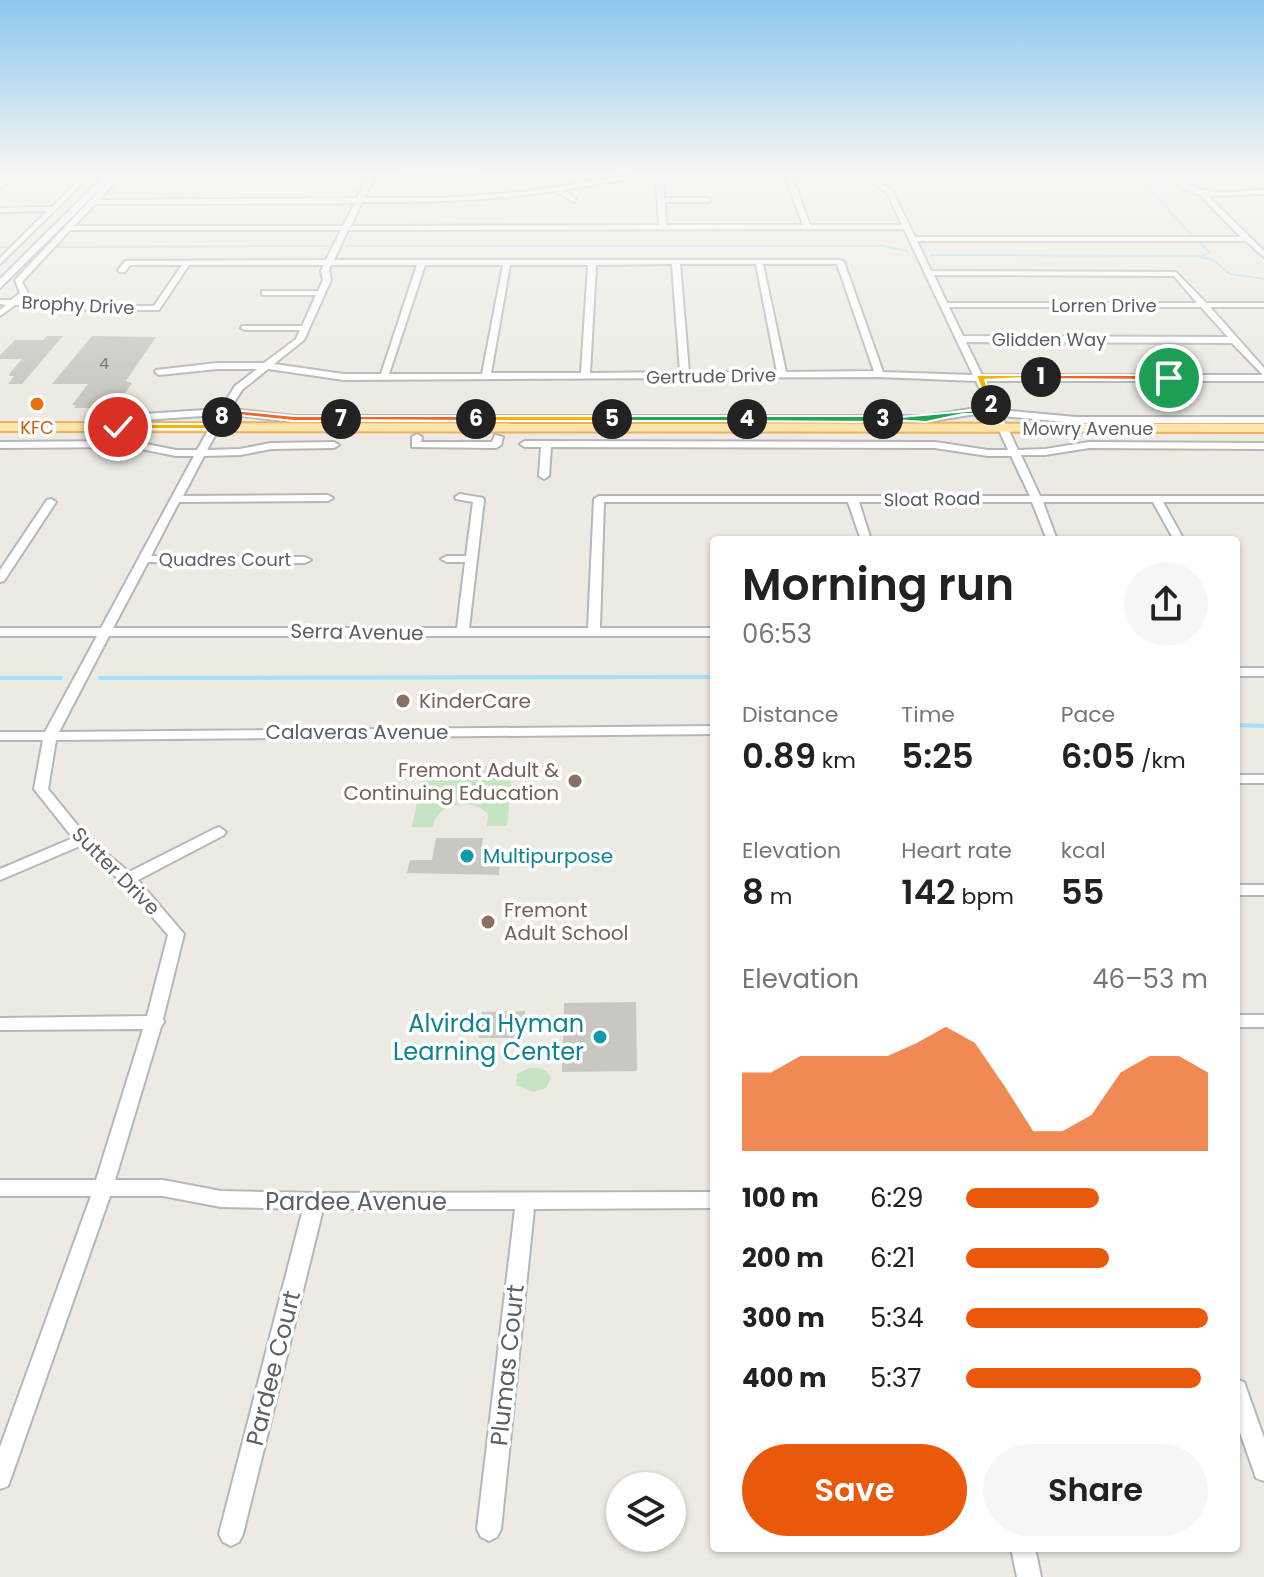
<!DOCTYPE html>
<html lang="en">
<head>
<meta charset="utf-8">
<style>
	:root { --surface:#fff; --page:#f6f6f6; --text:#222; --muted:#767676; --accent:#ea580c }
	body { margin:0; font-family:Poppins,sans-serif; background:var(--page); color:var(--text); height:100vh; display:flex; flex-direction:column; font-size:30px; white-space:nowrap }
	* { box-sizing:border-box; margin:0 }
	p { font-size:26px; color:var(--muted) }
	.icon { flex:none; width:44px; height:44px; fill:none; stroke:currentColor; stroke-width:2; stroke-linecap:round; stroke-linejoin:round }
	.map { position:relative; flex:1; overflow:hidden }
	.side { position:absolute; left:710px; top:536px; width:530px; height:1016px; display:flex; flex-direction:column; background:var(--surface); border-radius:8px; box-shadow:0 2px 6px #0004 }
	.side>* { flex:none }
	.fabs { position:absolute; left:606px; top:1472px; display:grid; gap:16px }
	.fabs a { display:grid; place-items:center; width:80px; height:80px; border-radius:50%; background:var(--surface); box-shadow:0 2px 6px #0004; font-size:40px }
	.pin { position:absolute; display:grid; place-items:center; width:68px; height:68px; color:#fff; margin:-34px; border:4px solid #fff; border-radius:50%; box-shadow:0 2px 8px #0007 }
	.km { position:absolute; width:40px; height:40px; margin:-20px; border-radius:50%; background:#222; color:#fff; font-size:22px; line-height:40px; text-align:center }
	.round { display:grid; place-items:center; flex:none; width:84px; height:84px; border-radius:42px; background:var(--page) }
	.headline { display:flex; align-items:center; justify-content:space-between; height:136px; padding:0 32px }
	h1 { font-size:44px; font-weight:600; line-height:60px }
	.figures { display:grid; grid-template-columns:repeat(3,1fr); gap:12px; height:136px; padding:8px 32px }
	.figures div { display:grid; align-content:center }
	.figures b { font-size:34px; font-weight:600 }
	.figures small { font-size:22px; font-weight:400 }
	.figures p { font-size:22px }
	.chart { height:224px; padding:16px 32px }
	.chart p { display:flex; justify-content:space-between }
	.chart svg { width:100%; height:144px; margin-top:8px; fill:var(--accent); opacity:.7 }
	.cta { display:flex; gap:16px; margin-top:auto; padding:16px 32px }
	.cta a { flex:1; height:92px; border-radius:48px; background:var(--accent); color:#fff; font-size:32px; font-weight:600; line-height:92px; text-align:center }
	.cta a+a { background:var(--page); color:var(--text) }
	ul { padding:0 32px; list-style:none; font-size:26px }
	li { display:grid; grid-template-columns:128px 96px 1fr; align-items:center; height:60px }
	li i { height:20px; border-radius:10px; background:var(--accent) }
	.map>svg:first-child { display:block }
</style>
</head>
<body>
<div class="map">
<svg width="1264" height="1577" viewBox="0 0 1264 1577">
	<rect width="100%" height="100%" fill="#edeae3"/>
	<!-- green -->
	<path fill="#c5e4c0" d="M425,766H513L507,826H487L488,814C472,797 436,803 433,827H412Z
		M529,1068C539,1067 546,1068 551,1078L546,1088L534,1092L516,1085L517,1074Z"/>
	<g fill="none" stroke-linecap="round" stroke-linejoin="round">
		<!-- stream-far1 -->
		<path stroke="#a5e1fc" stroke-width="2" d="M1186,179L1214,178L1218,173
			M1172,182L1146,186L1193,236
			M1201,244L1209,252L1203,256
			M347,246H883L908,251
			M0,247H8
			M57,247L328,246
			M931,255L1197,256L1213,260L1230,274L1264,279"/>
		<!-- stream -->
		<path stroke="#a5e1fc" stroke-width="4" d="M0,678H61
			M100,678L714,677
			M1236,725L1264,726"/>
	</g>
	<!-- building -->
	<path fill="#cac7c2" d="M47,336H63L22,384H8L14,376H9L10,373L22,359H0V355L15,340H43Z
		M92,336L156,337L126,381L132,383L115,408H74L76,405H72L88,384H52Z
		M436,838H483L481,852H501L499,875L407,873L410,860H432Z
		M636,1002L637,1071L562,1072L564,1003Z
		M525,1011L523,1038H479L482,1012Z"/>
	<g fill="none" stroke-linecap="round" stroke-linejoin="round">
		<defs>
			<path id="street" d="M12,173H19L0,189V184Z
				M86,173H93L0,264V258L47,211L0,212V208L52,207Z
				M116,173H478L375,176L364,198H443L524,192L634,174H789L792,176L810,225H902L887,193L872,182L867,173H873L877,180L893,192L915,237H1241L1200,195L1182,188L1168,173H1175C1200,200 1230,191 1264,190V194L1208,196L1264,251V257L1246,241H917L931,271L1176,272L1206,303H1264V307H1210L1264,368V381H985L999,410L1076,417H1264V423H1076L1002,416L1018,450L1045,449L1089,442L1264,443V449L1089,448L1045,455H1021L1040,496H1264V502H1163L1184,540H1174L1153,502H1043L1057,540H1047L1032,502H859L871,540H861L848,502H604L600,628H714V636H109L59,732L714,726V734L56,740L48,789L87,837L129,872L214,829L219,827L226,832L224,835L138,880L184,934L163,1019L164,1022L161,1027L115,1180H163L221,1191L315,1193L714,1192V1208L534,1209L501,1529L497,1537L489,1541L481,1537L477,1529L515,1209H323L243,1534L239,1542L231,1546L223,1542L219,1534L303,1209L221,1207L163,1196H110L11,1478L8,1486L0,1489V1447L91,1196H0V1180H96L143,1029L0,1030V1018L147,1016L168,935L123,883L80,846L0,880V869L73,838L34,789L43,740H0V732H45L97,636H0V628H101L194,456H176L131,447L0,448V442L131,441L176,450H197L217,415L128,421L123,418L128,415L221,409L235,386L257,369H217L159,375L155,372L156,370L217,363H264L296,339L300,330H245L241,328L242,326H302L316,295H262V291H318L323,280L321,271L324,265H189L159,310H92L15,305L0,316V310L6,305L0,304V300H11L20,293L15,280ZM368,176L357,198L99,200L119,178ZM634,178H656L659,225L351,226L362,202C427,202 491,201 555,191L574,202L576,199L563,190ZM663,178H786L803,225H666L665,202H708L711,200L708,198H664ZM355,203L343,226H74L95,204ZM904,229L973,375L883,372L844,262L840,260H334L348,230ZM70,230H341L326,260L125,261L118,270L119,272H125L130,265H182L154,306H92L20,301L28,293L22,282ZM672,264L680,372L590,373L596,265ZM680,264H756L777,372H689ZM763,264H837L874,371L786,372ZM331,265H417L381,374H344L274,364L304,340L331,280L329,271ZM425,265H503L482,374H389ZM510,265H588L581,373H491ZM934,275L1174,276L1197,303H947ZM949,307H1201L1228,337L963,336ZM966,342L1232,343L1263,375H982ZM268,369L344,380L681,378L685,380L689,378L879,377L976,381L989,409L976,408L926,416H294L230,409L242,390ZM227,414L294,422H926L976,414L992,415L1008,450H988L935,442L525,441L520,444L525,447H541L539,476L544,479L549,476L551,447L935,448L988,456H1011L1030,496H599L594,499L588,628H469L484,500L483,498L460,494L455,497L456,499L473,502L466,556H447L441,559L447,562H465L457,628H113L148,562L305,563L311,560L305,557L151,556L179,502L328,501L333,498L328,495L183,496L204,456L240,455L271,449L334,448L339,445L334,442L271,443L240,449L207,450Z
				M417,434L422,437L421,442H492L495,435L503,437L501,445L496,448L412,447V437Z
				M51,499L56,502L4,581L0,582V570L47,500Z
				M1236,668H1264V676H1236Z
				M1236,775H1264V783H1236Z
				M1236,885H1264V895H1236Z
				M1236,1015H1264V1027H1236Z
				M1236,1379L1244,1382L1264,1438V1481L1256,1478L1236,1421Z
				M1011,1548H1035L1041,1577H1017Z"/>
			<path id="secondary" d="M107,173H116L0,288V279Z"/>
			<path id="primary" d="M0,423L1264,424V432L0,431Z"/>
		</defs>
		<!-- street casing -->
		<use href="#street" stroke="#b4b7ba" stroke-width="4"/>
		<!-- secondary casing -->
		<use href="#secondary" stroke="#b2b7ba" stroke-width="4"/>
		<!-- primary casing -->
		<use href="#primary" stroke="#ecb25d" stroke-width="4"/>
		<!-- street -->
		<use href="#street" fill="#fff" fill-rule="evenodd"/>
		<!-- secondary -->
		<use href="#secondary" fill="#fff" fill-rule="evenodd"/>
		<!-- primary -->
		<use href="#primary" fill="#fce4aa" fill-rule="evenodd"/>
	</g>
	<!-- sky -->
	<linearGradient id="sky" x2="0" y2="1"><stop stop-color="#8dc6f0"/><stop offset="0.44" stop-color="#f7f6f2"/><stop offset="1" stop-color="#f7f6f2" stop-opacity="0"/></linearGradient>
	<rect width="1264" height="394" fill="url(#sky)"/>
	<!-- split-1 -->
	<path fill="#f0652b" stroke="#fff" stroke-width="2" d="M1041,375H1169L1173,378L1169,380L1038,379Z"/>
	<!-- split-2 -->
	<path fill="#f5b400" stroke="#fff" stroke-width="2" d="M976,375H1041L1045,377L985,380L995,405L991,408L987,405Z"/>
	<!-- split-3 -->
	<path fill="#22a559" stroke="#fff" stroke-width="2" d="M988,403H994L997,414H963L926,422L878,419L989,409Z"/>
	<!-- split-4 -->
	<path fill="#22a559" stroke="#fff" stroke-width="2" d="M747,416H883L887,419L883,422L744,421Z"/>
	<!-- split-5 -->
	<path fill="#22a559" stroke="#fff" stroke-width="2" d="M612,416H747L752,419L747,421H609Z"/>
	<!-- split-6 -->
	<path fill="#f5b400" stroke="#fff" stroke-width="2" d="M476,416H612L616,419L612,421H473Z"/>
	<!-- split-7 -->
	<path fill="#f0652b" stroke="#fff" stroke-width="2" d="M341,416H476L481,419L476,421L338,420Z"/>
	<!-- split-8 -->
	<path fill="#f0652b" stroke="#fff" stroke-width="2" d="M224,409L294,416H341L346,419L341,421H294L229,414L225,419H219Z"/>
	<!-- split-9 -->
	<path fill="#f5b400" stroke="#fff" stroke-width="2" d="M219,415L226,417L214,429H118L113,427L118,424H212Z"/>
	<!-- markers -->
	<circle fill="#e8710a" stroke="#fff" stroke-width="3" cx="37" cy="404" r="8"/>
	<g fill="#8d6e63" stroke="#fff" stroke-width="3">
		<circle cx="403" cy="701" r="8"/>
		<circle cx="575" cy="781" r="8"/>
		<circle cx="488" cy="922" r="8"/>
	</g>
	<g fill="#0f9aa8" stroke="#fff" stroke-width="3">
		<circle cx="467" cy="856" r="8"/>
		<circle cx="600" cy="1037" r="8"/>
	</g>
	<g text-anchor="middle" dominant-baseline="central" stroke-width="7" stroke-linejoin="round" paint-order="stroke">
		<!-- number labels -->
		<g font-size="16" fill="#777a7b">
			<text x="104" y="363">4</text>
		</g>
		<!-- far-street labels -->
		<g font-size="18" fill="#5b6063" stroke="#fff">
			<text transform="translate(78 305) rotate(3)">Brophy Drive</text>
			<text x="1104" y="305">Lorren Drive</text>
			<text x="1049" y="339">Glidden Way</text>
			<text transform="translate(711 376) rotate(-1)">Gertrude Drive</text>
			<text x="1088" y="428">Mowry Avenue</text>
			<text transform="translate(932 499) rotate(-1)">Sloat Road</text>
			<text x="225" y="559">Quadres Court</text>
		</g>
		<!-- far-food labels -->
		<g font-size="18" fill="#c56008" stroke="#fff">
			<text x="37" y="427">KFC</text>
		</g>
		<!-- street labels -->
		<g font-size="20" fill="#5b6063" stroke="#fff">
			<text transform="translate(357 632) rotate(1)">Serra Avenue</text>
			<text x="357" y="732">Calaveras Avenue</text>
			<text transform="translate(116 871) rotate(45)">Sutter Drive</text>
		</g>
		<!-- education labels -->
		<g font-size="20" fill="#785e54" stroke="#fff" text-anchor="start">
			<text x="419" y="701">KinderCare</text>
			<text x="559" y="770" text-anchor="end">Fremont Adult &amp;<tspan x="559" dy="23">Continuing Education</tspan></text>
			<text x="504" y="910">Fremont<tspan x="504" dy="23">Adult School</tspan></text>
		</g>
		<!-- culture labels -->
		<g font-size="20" fill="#0d838f" stroke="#fff" text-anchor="start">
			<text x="483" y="856">Multipurpose</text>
		</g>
		<!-- near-culture labels -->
		<g font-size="24" fill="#0d838f" stroke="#fff" text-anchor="end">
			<text x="584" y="1023">Alvirda Hyman<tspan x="584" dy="28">Learning Center</tspan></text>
		</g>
		<!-- near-street labels -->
		<g font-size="24" fill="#5b6063" stroke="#fff">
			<text x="356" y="1201">Pardee Avenue</text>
			<text transform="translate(507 1365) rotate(-84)">Plumas Court</text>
			<text transform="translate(273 1368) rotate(-76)">Pardee Court</text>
		</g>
	</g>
</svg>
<div class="fabs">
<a><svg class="icon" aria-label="layers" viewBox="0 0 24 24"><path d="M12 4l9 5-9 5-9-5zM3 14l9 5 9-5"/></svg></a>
</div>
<div class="pin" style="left:1169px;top:378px;background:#1e9e55"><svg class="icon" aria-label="arrive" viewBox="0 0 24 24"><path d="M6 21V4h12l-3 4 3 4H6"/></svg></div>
<div class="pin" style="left:118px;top:427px;background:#d93025"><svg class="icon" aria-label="check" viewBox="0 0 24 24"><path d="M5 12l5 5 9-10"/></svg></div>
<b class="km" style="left:1041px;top:377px">1</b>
<b class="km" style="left:991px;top:405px">2</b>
<b class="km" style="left:883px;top:419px">3</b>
<b class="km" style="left:747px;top:419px">4</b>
<b class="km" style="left:612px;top:419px">5</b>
<b class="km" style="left:476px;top:419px">6</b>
<b class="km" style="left:341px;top:419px">7</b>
<b class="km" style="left:222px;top:417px">8</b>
<section class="side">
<div class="headline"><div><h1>Morning run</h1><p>06:53</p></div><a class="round"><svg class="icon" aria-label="share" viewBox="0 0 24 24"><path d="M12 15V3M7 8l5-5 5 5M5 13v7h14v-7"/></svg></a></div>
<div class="figures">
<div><p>Distance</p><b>0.89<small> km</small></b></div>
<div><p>Time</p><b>5:25</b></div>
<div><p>Pace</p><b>6:05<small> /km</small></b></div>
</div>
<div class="figures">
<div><p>Elevation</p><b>8<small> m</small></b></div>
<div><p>Heart rate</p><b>142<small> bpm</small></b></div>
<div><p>kcal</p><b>55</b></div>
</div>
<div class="chart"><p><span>Elevation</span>46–53 m</p>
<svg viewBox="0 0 160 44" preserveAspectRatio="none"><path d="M0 44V20L10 20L20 15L30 15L40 15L50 15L60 11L70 6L80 11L90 24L100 38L110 38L120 33L130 20L140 15L150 15L160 20V44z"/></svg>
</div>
<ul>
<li><b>100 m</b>6:29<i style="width:55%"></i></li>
<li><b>200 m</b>6:21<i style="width:59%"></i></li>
<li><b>300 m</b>5:34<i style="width:100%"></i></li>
<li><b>400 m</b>5:37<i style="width:97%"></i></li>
</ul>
<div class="cta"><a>Save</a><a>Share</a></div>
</section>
</div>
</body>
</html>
